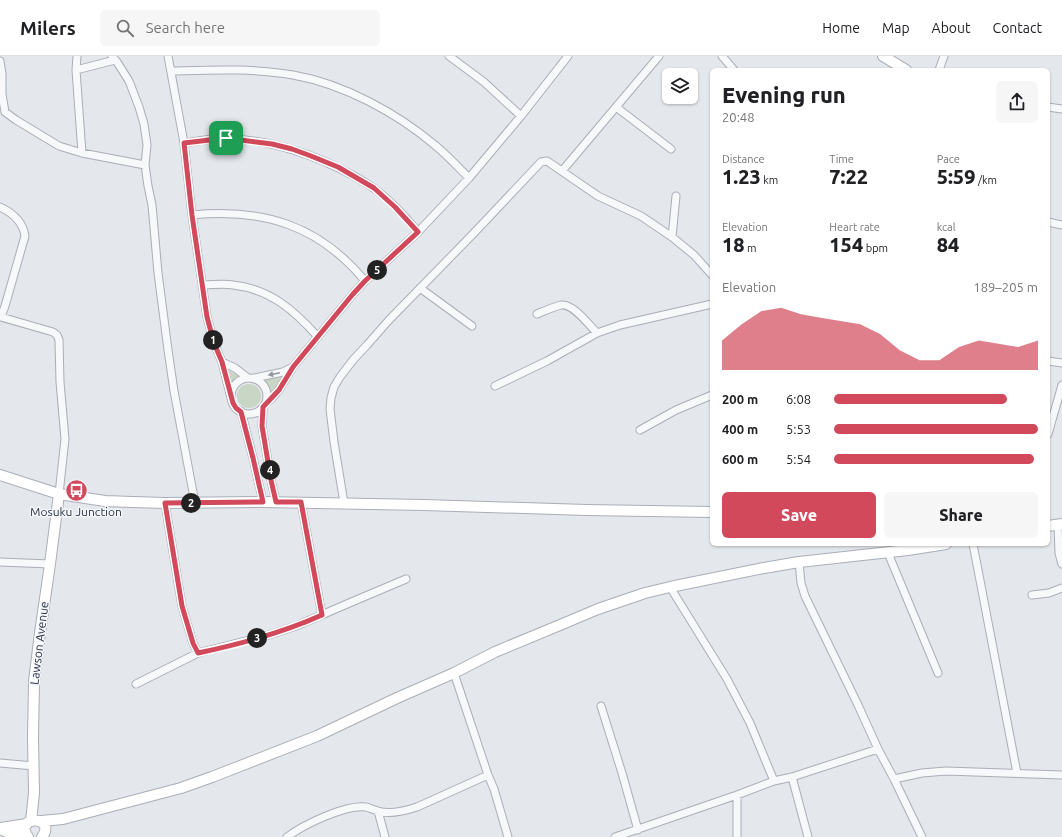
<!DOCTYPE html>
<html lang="en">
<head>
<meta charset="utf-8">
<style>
	:root { --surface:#fff; --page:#f6f6f6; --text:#202124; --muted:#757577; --line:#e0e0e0; --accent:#d1495b }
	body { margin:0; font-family:Ubuntu,sans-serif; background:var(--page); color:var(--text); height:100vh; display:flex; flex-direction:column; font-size:15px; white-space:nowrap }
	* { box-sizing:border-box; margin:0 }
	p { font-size:13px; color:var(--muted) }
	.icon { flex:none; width:22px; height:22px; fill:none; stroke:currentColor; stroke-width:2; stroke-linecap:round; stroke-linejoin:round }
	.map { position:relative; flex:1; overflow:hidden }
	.sheet { position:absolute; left:710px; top:12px; width:340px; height:478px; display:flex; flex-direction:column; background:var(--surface); border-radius:6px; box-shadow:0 1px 3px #0004 }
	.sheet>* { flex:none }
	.controls { position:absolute; left:662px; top:12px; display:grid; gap:8px }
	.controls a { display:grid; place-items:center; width:36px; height:36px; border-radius:6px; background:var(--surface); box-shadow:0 1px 3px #0004; font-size:20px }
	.pin { position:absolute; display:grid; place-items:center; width:34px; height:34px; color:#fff; margin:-17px; border-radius:8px; box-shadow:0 2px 6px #0006 }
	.km { position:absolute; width:20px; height:20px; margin:-10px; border-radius:50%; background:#222; color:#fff; font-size:11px; line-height:20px; text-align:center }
	.round { display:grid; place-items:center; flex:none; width:42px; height:42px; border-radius:6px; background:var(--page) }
	.head { display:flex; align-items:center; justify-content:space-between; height:68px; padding:0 12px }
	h1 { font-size:22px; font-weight:800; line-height:30px }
	.stats { display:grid; grid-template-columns:repeat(3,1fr); gap:6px; height:68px; padding:4px 12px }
	.stats div { display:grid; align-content:center }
	.stats b { font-size:20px; font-weight:800 }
	.stats small { font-size:11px; font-weight:400 }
	.stats p { font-size:11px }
	.chart { height:112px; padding:8px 12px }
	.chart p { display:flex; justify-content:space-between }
	.chart svg { width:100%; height:72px; margin-top:4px; fill:var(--accent); opacity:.7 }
	.button { display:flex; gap:8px; margin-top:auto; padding:8px 12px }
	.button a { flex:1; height:46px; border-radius:6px; background:var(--accent); color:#fff; font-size:16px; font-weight:800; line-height:46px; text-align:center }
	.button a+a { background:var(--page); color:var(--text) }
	ul { padding:0 12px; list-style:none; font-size:13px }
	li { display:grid; grid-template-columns:64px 48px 1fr; align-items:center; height:30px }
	li i { height:10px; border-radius:5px; background:var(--accent) }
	header { display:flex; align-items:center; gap:24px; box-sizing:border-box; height:56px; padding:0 20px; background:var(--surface); border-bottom:1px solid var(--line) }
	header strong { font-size:19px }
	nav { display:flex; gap:22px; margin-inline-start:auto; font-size:14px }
	.search { width:280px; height:36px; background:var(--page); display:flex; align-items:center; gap:10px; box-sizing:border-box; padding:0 14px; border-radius:6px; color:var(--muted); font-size:15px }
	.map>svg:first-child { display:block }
</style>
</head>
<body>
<header>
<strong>Milers</strong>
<div class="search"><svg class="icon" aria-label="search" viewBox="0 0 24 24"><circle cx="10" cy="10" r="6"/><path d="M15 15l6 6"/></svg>Search here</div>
<nav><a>Home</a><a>Map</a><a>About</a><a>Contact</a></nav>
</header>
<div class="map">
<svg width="1062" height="781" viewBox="0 0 1062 781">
	<rect width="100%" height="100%" fill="#e4e7ec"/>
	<!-- green -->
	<path fill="#c9d6c5" d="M227,313L240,321L235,323L231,328Z
		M283,320L270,341C269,333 268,329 262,323Z
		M237 340a12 12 0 1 1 24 0a12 12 0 1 1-24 0Z"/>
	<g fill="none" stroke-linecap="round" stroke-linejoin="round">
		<defs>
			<path id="street" d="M77,0L76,14L82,97
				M112,0L117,6L129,25L139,51L144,68L147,89L145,109L148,130L152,149L158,217L168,294L174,335L195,447
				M168,0L184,87L192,159L207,261L214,287L222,306L231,342
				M449,0L484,26L521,60
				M722,0L734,14
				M0,5L2,18V38L5,56L16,64L59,90L82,97L145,109
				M76,14L115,4
				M939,14L944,0
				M172,15C212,14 253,12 293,19C344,28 397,57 436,90C448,100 458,111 469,122
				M616,51L671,93
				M1048,51L1062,53
				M184,87C198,85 213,82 227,83C270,83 316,99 354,120C361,124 368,128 375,133C391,145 405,160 418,176
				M562,115L659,0
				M0,151C13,157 23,166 25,180L5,250L1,261H0
				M192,159C263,152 319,169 365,225
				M1048,166L1062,169
				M672,181L676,140
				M202,229C212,229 223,227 233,229C270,233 294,254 318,281
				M420,232L472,270
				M537,258C544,255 553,251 561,249C573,247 589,269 597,277
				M1,261L53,276L57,279L59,284L60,326L65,383L59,438
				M1048,305L1062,307
				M222,306L235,312L248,322
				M254,322L283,316L293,311
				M231 340a18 18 0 1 1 36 0a18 18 0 1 1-36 0Z
				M495,330L547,305L597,277L620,269L712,248
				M266,347L272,342L279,334L293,311L353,238L365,225L418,176L469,122L521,60L568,0
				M263,351L262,370L271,424L276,446
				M241,355L253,402L263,446
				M640,374L676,354L712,339
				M1048,378L1062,329
				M301,446L322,559
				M165,447L182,550L193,587L198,597
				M344,447L334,386L330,353L331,342L334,331L340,321L353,304L367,289L389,264L473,178L541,106L547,105L598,140L641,160L672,181L694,199L712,219
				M1058,469L1059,497L1062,508
				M973,488L1017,717
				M888,497L938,617
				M0,506L50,508
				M799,506L801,527L805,540L858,649L878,693L894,723L922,781
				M670,531L727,623L750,667L774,725
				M1032,539L1049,537L1062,532
				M454,617L488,719L494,733L508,781
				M136,628L198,597L269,579L296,570L354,545L406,523
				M601,650L622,717L638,774
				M0,707L34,710
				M792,721L808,781
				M894,723L922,717L946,715L1062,719
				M737,739V781
				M378,755L385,781
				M287,781C303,769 346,748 366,751C370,752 374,754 378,755C390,759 405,755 417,751L488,719
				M615,781L737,739L774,725L792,721L878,693"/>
			<path id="secondary" d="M883,0L906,14
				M0,419L59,438L105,445L132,446L165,447L263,446L424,449L586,454L712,456
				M1048,470L1062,468
				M31,765L34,737L33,681L34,625L40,577L50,508L59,438
				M41,765L63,763L181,732L212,721L317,680L397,642L454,617L495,596L560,569L598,553L645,537L670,531L764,512L799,506L908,494L946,488
				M0,772L27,768
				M0,773L11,778L22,781
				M28,781C12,759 58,759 42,781"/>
		</defs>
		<!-- street casing -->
		<use href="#street" stroke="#a9aeb7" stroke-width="9"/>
		<!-- secondary casing -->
		<use href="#secondary" stroke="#a9aeb7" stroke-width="12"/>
		<!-- street -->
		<use href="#street" stroke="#f7f8fa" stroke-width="7"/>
		<!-- secondary -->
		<use href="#secondary" stroke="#fff" stroke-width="10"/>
	</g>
	<!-- one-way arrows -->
	<defs><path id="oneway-solid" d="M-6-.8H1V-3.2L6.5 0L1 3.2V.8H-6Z"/></defs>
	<use fill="#9196a0" href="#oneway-solid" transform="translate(274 318) rotate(168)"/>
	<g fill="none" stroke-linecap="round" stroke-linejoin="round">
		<defs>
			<path id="route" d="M226,82L272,88L292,93L311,100L338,111L374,132L395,151L418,176L365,225L353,238L293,311L279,334L263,351L262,370L271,424L276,446H301L322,559C282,577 241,588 198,597L193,587L182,550L165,447L263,446L253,402L241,356L236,352L233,347L222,306L214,287L207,261L192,159L184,87Z"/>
		</defs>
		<!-- route casing -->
		<use href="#route" stroke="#fff" stroke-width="8"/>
		<!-- route -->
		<use href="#route" stroke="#d1495b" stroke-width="5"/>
	</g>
	<!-- icons -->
	<defs>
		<symbol id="bus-disc" viewBox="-11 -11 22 22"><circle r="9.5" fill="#d1495b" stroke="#f4f6f9"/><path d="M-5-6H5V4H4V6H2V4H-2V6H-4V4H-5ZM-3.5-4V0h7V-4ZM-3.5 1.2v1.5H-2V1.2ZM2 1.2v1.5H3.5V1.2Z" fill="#fff"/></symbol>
	</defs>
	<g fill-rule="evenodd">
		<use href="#bus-disc" x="64" y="422" width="25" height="25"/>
	</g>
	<g text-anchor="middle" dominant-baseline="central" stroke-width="3" stroke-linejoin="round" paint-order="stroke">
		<!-- poi labels -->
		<g font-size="12" fill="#2b3445" stroke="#f4f6f9">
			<text x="76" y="455">Mosuku Junction</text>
		</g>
		<!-- street labels -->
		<g font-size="12" fill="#2b3445" stroke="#f4f6f9">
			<text transform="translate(39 587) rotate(-83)">Lawson Avenue</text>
		</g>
	</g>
</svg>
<div class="controls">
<a><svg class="icon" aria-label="layers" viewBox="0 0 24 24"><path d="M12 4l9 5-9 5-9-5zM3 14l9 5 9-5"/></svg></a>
</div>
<div class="pin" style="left:226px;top:82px;background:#1e9e55"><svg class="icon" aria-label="arrive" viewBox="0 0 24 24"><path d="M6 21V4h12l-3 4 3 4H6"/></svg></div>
<b class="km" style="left:213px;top:284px">1</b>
<b class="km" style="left:191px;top:447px">2</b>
<b class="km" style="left:257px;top:582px">3</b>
<b class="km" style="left:270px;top:414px">4</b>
<b class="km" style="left:377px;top:214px">5</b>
<section class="sheet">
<div class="head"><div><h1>Evening run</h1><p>20:48</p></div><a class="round"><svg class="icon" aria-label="share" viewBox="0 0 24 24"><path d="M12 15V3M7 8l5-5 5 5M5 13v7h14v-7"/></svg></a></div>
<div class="stats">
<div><p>Distance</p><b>1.23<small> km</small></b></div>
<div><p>Time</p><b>7:22</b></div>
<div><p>Pace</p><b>5:59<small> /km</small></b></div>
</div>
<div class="stats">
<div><p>Elevation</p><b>18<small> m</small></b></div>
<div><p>Heart rate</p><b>154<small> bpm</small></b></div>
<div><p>kcal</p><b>84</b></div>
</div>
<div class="chart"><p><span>Elevation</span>189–205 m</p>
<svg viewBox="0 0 160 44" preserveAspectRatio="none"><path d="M0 44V26L10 16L20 8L30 6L40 10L50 12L60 14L70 16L80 22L90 32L100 38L110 38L120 30L130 26L140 28L150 30L160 26V44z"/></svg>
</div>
<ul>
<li><b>200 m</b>6:08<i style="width:85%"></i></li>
<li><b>400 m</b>5:53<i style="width:100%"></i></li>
<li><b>600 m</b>5:54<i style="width:98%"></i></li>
</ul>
<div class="button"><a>Save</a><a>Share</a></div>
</section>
</div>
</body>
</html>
